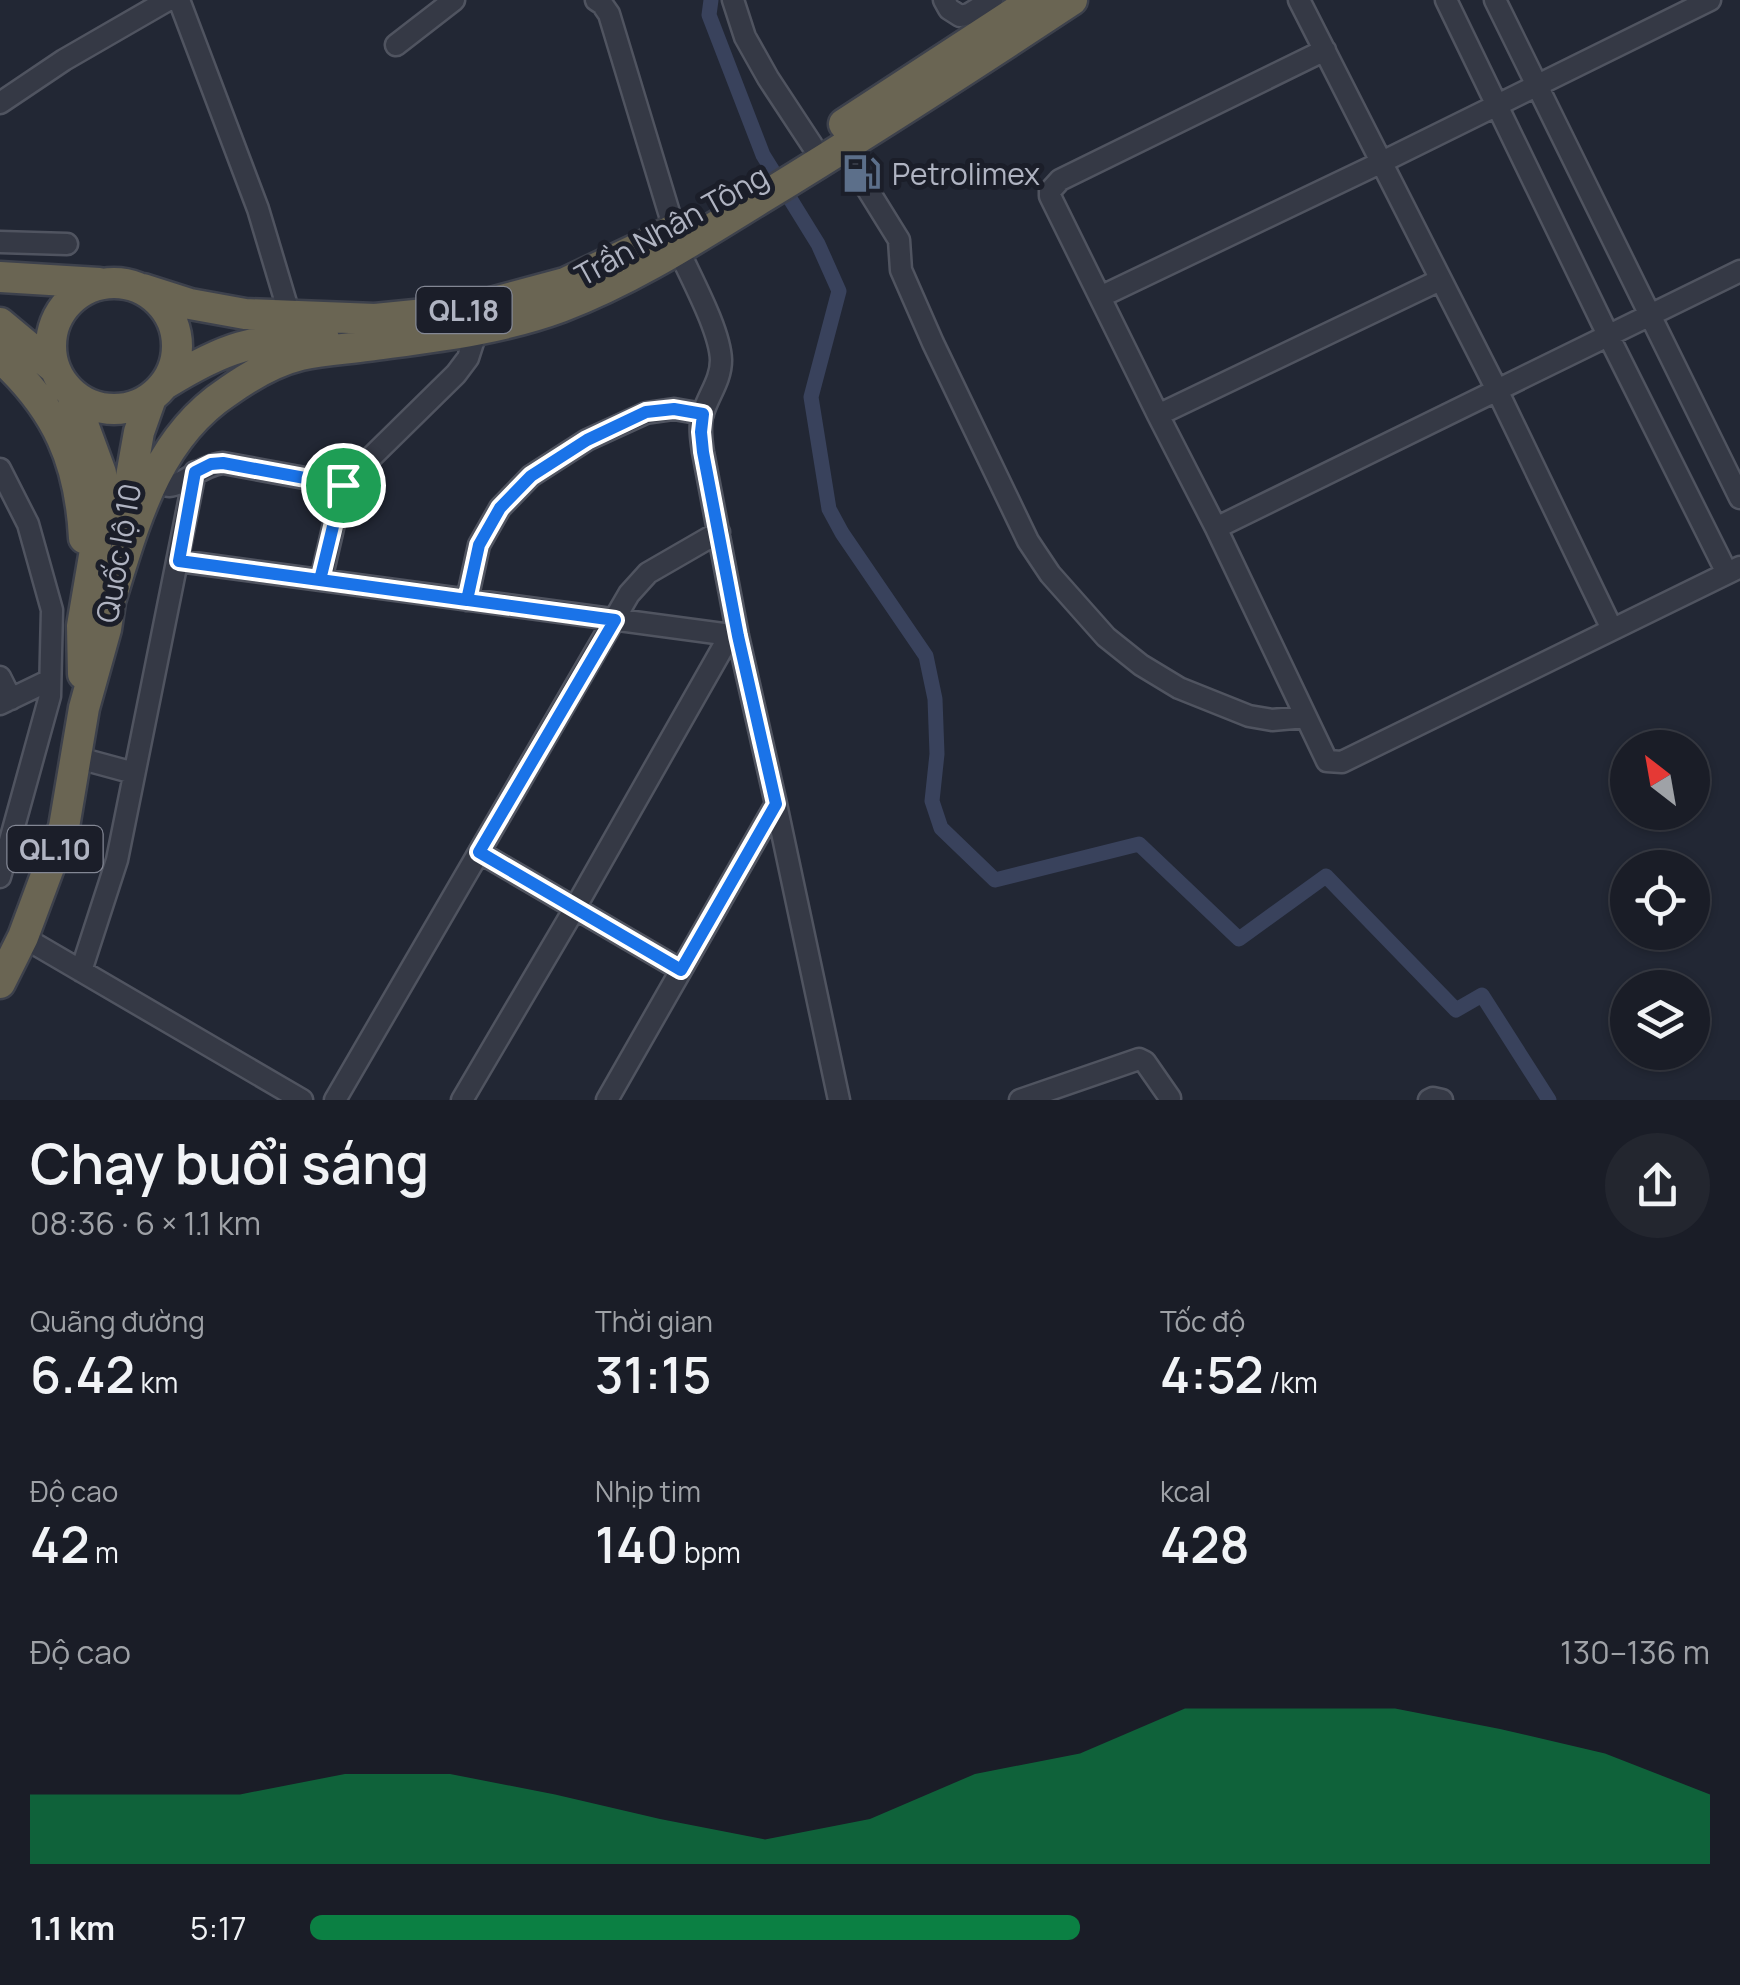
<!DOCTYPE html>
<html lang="vi">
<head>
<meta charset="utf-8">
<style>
	:root { --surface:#1a1d27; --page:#23262f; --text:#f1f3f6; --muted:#9fa2a7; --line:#383b44; --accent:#0b8043 }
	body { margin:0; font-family:Manrope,sans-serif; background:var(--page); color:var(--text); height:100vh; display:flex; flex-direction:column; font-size:38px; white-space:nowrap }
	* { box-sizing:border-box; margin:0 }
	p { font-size:32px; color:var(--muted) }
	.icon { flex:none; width:55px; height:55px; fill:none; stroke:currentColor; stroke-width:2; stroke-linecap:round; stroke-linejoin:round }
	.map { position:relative; height:1100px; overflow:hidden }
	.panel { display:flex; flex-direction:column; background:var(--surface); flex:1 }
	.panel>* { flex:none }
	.needle { width:65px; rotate:329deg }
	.buttons { position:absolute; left:1610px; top:730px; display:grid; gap:20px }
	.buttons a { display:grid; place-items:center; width:100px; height:100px; border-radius:50%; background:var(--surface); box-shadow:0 2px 8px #0004,0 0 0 2px var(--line); font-size:50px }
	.pin { position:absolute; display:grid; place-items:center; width:85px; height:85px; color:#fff; margin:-42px; border:5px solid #fff; border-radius:50%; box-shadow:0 2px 10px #0007 }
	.round { display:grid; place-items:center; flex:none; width:105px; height:105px; border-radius:52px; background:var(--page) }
	.headline { display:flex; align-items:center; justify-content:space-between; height:170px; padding:0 30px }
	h1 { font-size:55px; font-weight:600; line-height:75px }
	.metrics { display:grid; grid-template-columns:repeat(3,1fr); gap:15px; height:170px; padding:10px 30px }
	.metrics div { display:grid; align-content:center }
	.metrics b { font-size:50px; font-weight:600 }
	.metrics small { font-size:28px; font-weight:400 }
	.metrics p { font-size:28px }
	.chart { height:280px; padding:20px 30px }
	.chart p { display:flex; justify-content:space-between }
	.chart svg { width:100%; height:180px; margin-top:10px; fill:var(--accent); opacity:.7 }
	ul { padding:0 30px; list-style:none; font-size:32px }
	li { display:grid; grid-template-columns:160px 120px 1fr; align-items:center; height:75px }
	li i { height:25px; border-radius:12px; background:var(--accent) }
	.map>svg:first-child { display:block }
</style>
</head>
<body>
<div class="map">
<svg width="1740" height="1100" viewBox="0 0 1740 1100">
	<rect width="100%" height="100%" fill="#222734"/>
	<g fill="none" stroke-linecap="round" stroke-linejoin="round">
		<!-- canal -->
		<path stroke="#39425c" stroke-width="15" d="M711,0L709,15L763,155L818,244L839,291L811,397L829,509L842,533L926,656L935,699L937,754L932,801L941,828L995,880L1139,844L1239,939L1326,876L1456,1010L1482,995L1549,1100"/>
		<defs>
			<path id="minor" d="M179,0L258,209L290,316
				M596,0L602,4L609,14L674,229
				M733,0L745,37L768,78L812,145
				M944,0L949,9L960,16L969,14L992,0
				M1299,0L1497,390L1612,629
				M1446,0L1608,335L1727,573
				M1495,0L1740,498
				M396,45L454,0
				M1325,50L1060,180L1050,191V196L1158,415L1216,528L1327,761L1342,762L1740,567
				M0,103L64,60L168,0
				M842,148L899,240L901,270L933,343L1028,541L1050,574L1106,637L1141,665L1179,688L1249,716L1272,720L1305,717
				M0,242L67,244
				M678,249C691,278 720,330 721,360C721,380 709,394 703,413C699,425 701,439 703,452L738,636L776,804L839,1100
				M1100,297L1382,162L1710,0
				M1158,415L1440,280
				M0,469L28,524L52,610L50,696L0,877
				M152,482C155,482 165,486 169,486C184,485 201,465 223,463L343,485
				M1216,528L1740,271
				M179,561L738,636
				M321,580L343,485L456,374L468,358L477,330
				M467,600L479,545L500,508L531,476L587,440L646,413L674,409L703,414
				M0,677L11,699
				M0,704L50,680
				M75,757L134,773
				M479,852L681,970
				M23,937L302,1100
				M81,971L117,860L195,472
				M335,1100L629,594L648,573L719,532
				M462,1100L575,908L730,635
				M607,1100L776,804
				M1020,1100L1139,1059L1145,1062L1170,1098
				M1429,1100L1433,1098L1442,1100"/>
			<path id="highway" d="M844,124L1034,0
				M0,277L99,283
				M51 346a63 63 0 1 1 126 0a63 63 0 1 1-126 0Z
				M143,289L190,304L245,314L375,319L465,310L565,283L647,244L673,230
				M0,323L54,368
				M0,357C57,409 80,461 84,538
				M165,384C225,347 253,338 324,339
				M72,394L101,473L102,509L82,626L83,674
				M123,521L139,432L151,398
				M111,598C135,522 156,439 227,392C248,377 276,361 301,355C323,350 346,349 368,346C433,337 499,330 561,307C632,280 695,239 760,199C865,135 969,68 1072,0
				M0,983L23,937L64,827L84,708L106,629L113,582"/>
		</defs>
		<!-- minor casing -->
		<use href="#minor" stroke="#505460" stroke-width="25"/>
		<!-- highway casing -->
		<use href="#highway" stroke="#3d414c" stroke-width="35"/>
		<!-- minor -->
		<use href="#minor" stroke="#353945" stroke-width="20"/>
		<!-- highway -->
		<use href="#highway" stroke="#6a6553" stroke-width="30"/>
	</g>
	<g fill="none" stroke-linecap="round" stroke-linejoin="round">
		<defs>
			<path id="route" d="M343,485L223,463L211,464L195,472L179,561L615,620L479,852L681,970L776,804L738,636L703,452L701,432L703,414L674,409L646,412L587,440L531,476L500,508L479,545L467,600L320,580L343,485"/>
		</defs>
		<!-- route casing -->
		<use href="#route" stroke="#fff" stroke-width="20"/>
		<!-- route -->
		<use href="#route" stroke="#1a73e8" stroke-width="12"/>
	</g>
	<!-- icons -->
	<defs>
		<symbol id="fuel-bare" viewBox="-9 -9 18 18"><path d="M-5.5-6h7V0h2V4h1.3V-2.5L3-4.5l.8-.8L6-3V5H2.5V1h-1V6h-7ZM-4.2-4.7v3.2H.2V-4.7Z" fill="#5c6f8a" stroke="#1b1e29" stroke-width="2.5" paint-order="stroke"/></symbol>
	</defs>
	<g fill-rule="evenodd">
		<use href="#fuel-bare" x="834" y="146" width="55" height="55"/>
	</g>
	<g text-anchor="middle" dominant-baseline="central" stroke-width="10" stroke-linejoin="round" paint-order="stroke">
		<!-- shield labels -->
		<g fill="#1b1e29" stroke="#838794" stroke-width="2.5">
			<rect x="416.5" y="287" width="95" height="46" rx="8"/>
			<rect x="7.5" y="826" width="95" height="46" rx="8"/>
		</g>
		<g font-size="28" font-weight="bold" fill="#b0b4c2">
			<text x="464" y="310">QL.18</text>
			<text x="55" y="849">QL.10</text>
		</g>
		<!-- poi labels -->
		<g font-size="30" fill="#b0b4c2" stroke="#1b1e29" text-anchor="start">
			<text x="892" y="173">Petrolimex</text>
		</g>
		<!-- street labels -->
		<g font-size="30" fill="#b0b4c2" stroke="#1b1e29">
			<text transform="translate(671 225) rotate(-29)">Trần Nhân Tông</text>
			<text transform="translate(118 553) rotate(-80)">Quốc lộ 10</text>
		</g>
	</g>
</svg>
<div class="buttons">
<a><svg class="needle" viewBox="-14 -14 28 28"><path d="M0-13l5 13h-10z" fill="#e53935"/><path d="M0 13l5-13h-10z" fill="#9fa2a7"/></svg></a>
<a><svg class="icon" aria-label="locate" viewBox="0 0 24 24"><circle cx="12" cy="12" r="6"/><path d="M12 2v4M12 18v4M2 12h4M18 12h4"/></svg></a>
<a><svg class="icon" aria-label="layers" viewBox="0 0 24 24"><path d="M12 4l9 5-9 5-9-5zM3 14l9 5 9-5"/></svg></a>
</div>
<div class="pin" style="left:343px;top:485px;background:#1e9e55"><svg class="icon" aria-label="arrive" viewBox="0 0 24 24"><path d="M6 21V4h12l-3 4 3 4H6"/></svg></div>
</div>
<section class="panel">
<div class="headline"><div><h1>Chạy buổi sáng</h1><p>08:36 · 6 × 1.1 km</p></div><a class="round"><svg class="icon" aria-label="share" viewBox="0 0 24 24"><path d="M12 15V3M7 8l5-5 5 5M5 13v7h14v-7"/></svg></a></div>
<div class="metrics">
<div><p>Quãng đường</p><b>6.42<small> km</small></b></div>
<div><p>Thời gian</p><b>31:15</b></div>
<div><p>Tốc độ</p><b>4:52<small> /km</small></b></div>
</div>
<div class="metrics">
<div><p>Độ cao</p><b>42<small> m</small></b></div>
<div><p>Nhịp tim</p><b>140<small> bpm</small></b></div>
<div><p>kcal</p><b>428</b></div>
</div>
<div class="chart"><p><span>Độ cao</span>130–136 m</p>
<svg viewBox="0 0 160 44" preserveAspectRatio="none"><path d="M0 44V27L10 27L20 27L30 22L40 22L50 27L60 33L70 38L80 33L90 22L100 17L110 6L120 6L130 6L140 11L150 17L160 27V44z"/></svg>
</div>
<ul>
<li><b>1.1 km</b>5:17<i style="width:55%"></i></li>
</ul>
</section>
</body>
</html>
